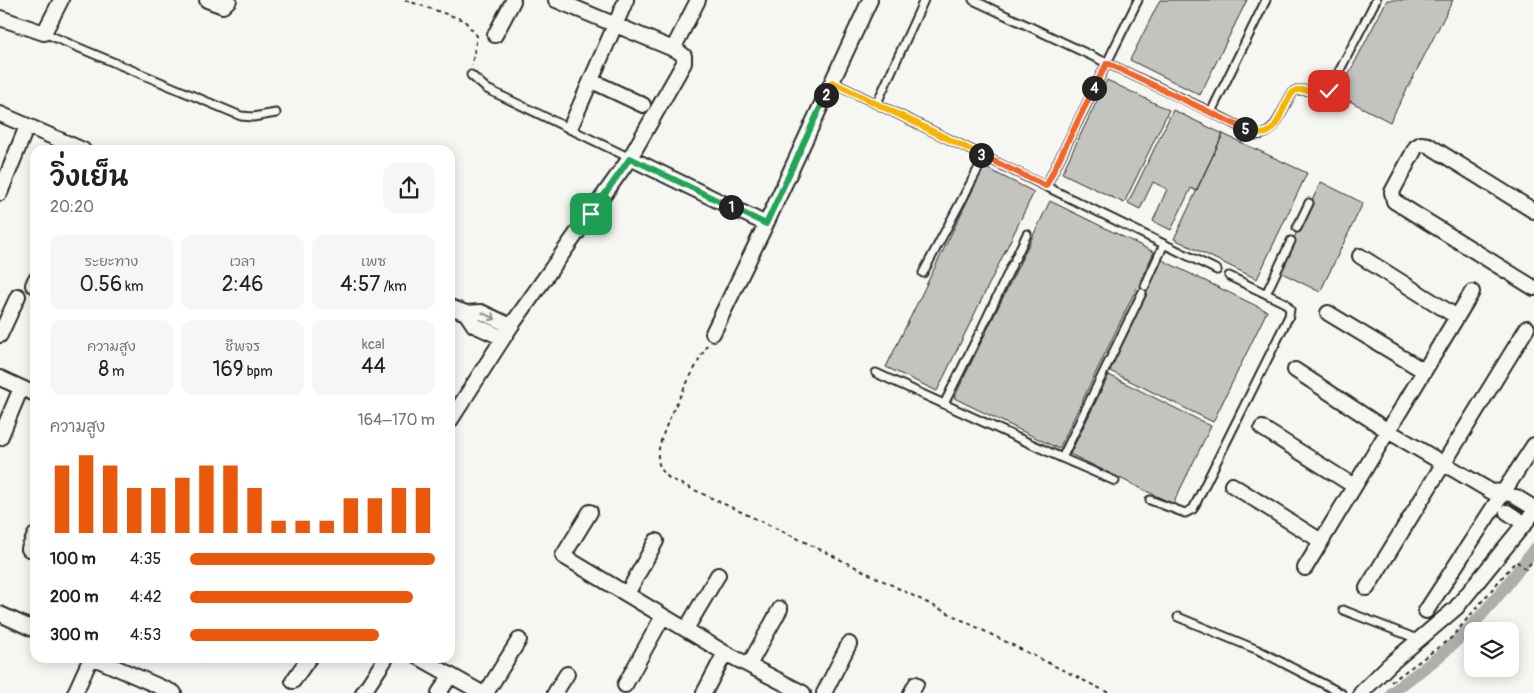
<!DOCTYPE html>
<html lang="th">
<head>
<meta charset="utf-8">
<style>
	:root { --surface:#fff; --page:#f6f6f6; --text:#202124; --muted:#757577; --accent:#ea580c }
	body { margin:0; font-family:Pangolin,"Playpen Sans Thai",sans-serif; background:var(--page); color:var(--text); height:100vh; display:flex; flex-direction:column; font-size:19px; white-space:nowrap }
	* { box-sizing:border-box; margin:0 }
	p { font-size:16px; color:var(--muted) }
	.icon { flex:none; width:28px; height:28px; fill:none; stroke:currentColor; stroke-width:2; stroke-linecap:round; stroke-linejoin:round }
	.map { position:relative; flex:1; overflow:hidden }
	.details { position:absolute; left:30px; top:145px; width:425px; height:518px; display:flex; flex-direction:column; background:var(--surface); border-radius:15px; box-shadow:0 2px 12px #0003 }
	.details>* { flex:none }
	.fabs { position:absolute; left:1464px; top:622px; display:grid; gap:10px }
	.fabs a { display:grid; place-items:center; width:55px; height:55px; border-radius:10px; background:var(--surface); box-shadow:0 2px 12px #0003; font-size:25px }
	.pin { position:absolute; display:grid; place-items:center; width:42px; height:42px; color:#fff; margin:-21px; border-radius:10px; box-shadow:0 2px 8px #0006 }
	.km { position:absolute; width:25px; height:25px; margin:-12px; border-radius:50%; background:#222; color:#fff; font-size:14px; line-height:25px; text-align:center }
	.round { display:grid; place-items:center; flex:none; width:52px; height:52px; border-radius:15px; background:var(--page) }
	.headline { display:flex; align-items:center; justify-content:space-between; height:85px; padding:0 20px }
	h1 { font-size:28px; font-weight:600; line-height:38px }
	.stats { display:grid; grid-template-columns:repeat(3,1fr); gap:8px; height:85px; padding:5px 20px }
	.stats div { display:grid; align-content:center; border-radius:12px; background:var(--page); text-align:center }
	.stats b { font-size:21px; font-weight:600 }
	.stats small { font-size:14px; font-weight:400 }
	.stats p { font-size:14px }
	.chart { height:140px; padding:10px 20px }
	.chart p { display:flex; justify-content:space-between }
	.chart svg { width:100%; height:90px; margin-top:5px; stroke:var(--accent); stroke-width:6 }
	ul { padding:0 20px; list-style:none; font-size:16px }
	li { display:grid; grid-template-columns:80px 60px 1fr; align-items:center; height:38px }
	li i { height:12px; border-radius:6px; background:var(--accent) }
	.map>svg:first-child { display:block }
</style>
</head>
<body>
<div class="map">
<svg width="1534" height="693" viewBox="0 0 1534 693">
	<rect width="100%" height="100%" fill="#f6f6f2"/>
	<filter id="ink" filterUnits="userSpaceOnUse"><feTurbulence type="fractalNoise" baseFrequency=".02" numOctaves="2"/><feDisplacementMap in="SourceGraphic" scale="10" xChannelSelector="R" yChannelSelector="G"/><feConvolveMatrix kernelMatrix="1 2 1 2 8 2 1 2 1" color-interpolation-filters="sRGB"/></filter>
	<g filter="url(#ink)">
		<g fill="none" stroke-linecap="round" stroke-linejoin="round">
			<!-- canal -->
			<path stroke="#aeaeab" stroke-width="12" d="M1392,693C1406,680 1423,670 1437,658C1475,627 1506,588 1534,549"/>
		</g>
		<!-- building -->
		<path fill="#c3c3c0" stroke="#2b2b2b" d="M1160,0H1247L1200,95L1130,60Z
			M1387,0H1453L1390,122L1338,95Z
			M1107,80L1169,110L1124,203L1062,173Z
			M1173,110L1223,134L1196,191L1191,188L1171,230L1153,221L1167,189L1153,182L1140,209L1128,203Z
			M1223,134L1307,173L1257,279L1174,239Z
			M984,167L1034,192L937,391L886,367Z
			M1321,182L1363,203L1320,292L1278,271Z
			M1050,201L1154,252L1059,449L954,398Z
			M1162,260L1267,311L1213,422L1108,370Z
			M1109,375L1211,426L1173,504L1070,454Z"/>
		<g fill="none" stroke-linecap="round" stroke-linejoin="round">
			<defs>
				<path id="lane" d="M973,0L1211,112L1256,135C1278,136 1282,105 1294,91C1307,87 1317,95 1329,91L1376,0
					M44,33L241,116L253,117L276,113
					M471,75L487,89L630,158
					M832,82L1217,270
					M877,103L924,0
					M1211,112L1266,0
					M1046,186L1138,0
					M1297,228L1309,203
					M1015,259L1027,234
					M923,273L985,156
					M1145,286L1164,244
					M1266,294L1291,241
					M982,328L1012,265
					M876,373L1062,458L1142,293
					M944,404L979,334
					M1062,458L1115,481
					M1150,500L1185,513L1193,509L1289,316L1290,309L1285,303L1229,276
					M1343,610L1420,640
					M1178,617L1258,650L1341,693"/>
				<path id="street" d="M207,0L223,6L229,0
					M0,18L44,33L61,0
					M495,35L513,1
					M673,49L698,0
					M592,81L643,105
					M0,114L83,150
					M571,126L626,0
					M630,158L766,224
					M0,193L27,126
					M1534,211L1428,145L1421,144L1416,147L1392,192L1394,201L1534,288
					M1360,256L1457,317
					M33,285L35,280
					M450,307L466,313L481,312L511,326
					M466,313L474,325L503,338
					M1328,313L1424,371
					M713,333L766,224L870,0
					M0,335L18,296
					M1295,370L1388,431L1492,492L1505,491L1509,494
					M0,378L35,394
					M450,421L511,326L630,158L684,63V56L678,51L556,0
					M1262,428L1354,486
					M0,438L21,388
					M1232,485L1321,541
					M1516,497L1534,508
					M590,512L563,556L725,653L803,693
					M1507,512L1525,524
					M29,549L35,535
					M1305,568L1472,292
					M1367,588L1527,328
					M627,594L656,541
					M1426,611L1534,445
					M0,614L35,630
					M686,629L718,575
					M94,658L174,693
					M420,658L482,693
					M749,665L780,609
					M293,681L309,658
					M625,685L663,616
					M75,693L91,658
					M363,693L386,658
					M439,693L450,676
					M486,693L519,640
					M555,693L567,674
					M704,693L725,653
					M824,693L849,644
					M911,693L916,684
					M1361,693L1389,665L1456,608L1534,512"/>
			</defs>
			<!-- lane casing -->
			<use href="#lane" stroke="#2b2b2b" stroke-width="11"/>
			<!-- street casing -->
			<use href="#street" stroke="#2b2b2b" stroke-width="18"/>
			<!-- path -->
			<path stroke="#2b2b2b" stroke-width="2" stroke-dasharray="4 4" stroke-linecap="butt" d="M405,0L464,20L477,36L472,65
				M707,345C695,369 656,435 658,459C659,468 663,472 669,478L805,542L1109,693
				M1391,682L1451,638L1516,561L1526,569L1534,559"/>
			<!-- lane -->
			<use href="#lane" stroke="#f6f6f2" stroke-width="7"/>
			<!-- street -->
			<use href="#street" stroke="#f6f6f2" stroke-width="14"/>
		</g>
		<!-- one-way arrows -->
		<defs><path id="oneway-shaft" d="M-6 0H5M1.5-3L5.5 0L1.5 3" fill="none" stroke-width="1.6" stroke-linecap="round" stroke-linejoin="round" transform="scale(1.25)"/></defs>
		<use stroke="#90908e" href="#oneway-shaft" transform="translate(489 316) rotate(25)"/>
	</g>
	<g fill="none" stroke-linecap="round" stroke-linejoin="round" filter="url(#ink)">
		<defs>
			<path id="split-1" d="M591,214L630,158L731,207"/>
			<path id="split-2" d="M731,207L766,224L826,95"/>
			<path id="split-3" d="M826,95L832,82L981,155"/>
			<path id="split-4" d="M981,155L1046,186L1094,88"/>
			<path id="split-5" d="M1094,88L1107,63L1245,129"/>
			<path id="split-6" d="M1245,129C1279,147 1277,111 1294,91C1307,87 1317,95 1329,91"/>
		</defs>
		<!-- split-1 casing -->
		<use href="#split-1" stroke="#fff" stroke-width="10"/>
		<!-- split-2 casing -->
		<use href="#split-2" stroke="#fff" stroke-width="10"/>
		<!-- split-3 casing -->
		<use href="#split-3" stroke="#fff" stroke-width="10"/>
		<!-- split-4 casing -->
		<use href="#split-4" stroke="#fff" stroke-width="10"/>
		<!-- split-5 casing -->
		<use href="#split-5" stroke="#fff" stroke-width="10"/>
		<!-- split-6 casing -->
		<use href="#split-6" stroke="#fff" stroke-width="10"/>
		<!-- split-1 -->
		<use href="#split-1" stroke="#22a559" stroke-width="6"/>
		<!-- split-2 -->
		<use href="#split-2" stroke="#22a559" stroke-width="6"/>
		<!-- split-3 -->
		<use href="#split-3" stroke="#f5b400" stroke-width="6"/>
		<!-- split-4 -->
		<use href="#split-4" stroke="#f0652b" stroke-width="6"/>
		<!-- split-5 -->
		<use href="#split-5" stroke="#f0652b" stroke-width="6"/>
		<!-- split-6 -->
		<use href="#split-6" stroke="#f5b400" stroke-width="6"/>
	</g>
</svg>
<div class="fabs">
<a><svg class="icon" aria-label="layers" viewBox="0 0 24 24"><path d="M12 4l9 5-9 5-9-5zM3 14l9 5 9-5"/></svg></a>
</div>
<div class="pin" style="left:591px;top:214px;background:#1e9e55"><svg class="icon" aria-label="arrive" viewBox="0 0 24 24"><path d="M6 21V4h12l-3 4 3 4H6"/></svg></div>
<div class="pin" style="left:1329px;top:91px;background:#d93025"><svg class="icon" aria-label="check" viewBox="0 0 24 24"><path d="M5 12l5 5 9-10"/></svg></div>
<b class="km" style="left:731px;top:207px">1</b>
<b class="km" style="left:826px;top:95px">2</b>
<b class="km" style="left:981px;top:155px">3</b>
<b class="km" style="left:1094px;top:88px">4</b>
<b class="km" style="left:1245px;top:129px">5</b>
<section class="details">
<div class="headline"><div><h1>วิ่งเย็น</h1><p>20:20</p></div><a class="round"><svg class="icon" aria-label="share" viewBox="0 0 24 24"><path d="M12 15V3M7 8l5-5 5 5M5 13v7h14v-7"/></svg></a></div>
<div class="stats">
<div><p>ระยะทาง</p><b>0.56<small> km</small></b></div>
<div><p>เวลา</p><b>2:46</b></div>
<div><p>เพซ</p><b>4:57<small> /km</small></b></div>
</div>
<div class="stats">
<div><p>ความสูง</p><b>8<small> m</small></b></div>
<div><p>ชีพจร</p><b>169<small> bpm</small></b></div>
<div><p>kcal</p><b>44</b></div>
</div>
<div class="chart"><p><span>ความสูง</span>164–170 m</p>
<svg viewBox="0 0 160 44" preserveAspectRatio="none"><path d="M5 44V11M15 44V6M25 44V11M35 44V22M45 44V22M55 44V17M65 44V11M75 44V11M85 44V22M95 44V38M105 44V38M115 44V38M125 44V27M135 44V27M145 44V22M155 44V22"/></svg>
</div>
<ul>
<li><b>100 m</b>4:35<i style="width:100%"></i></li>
<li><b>200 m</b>4:42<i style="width:91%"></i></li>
<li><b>300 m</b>4:53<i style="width:77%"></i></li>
</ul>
</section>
</div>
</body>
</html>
